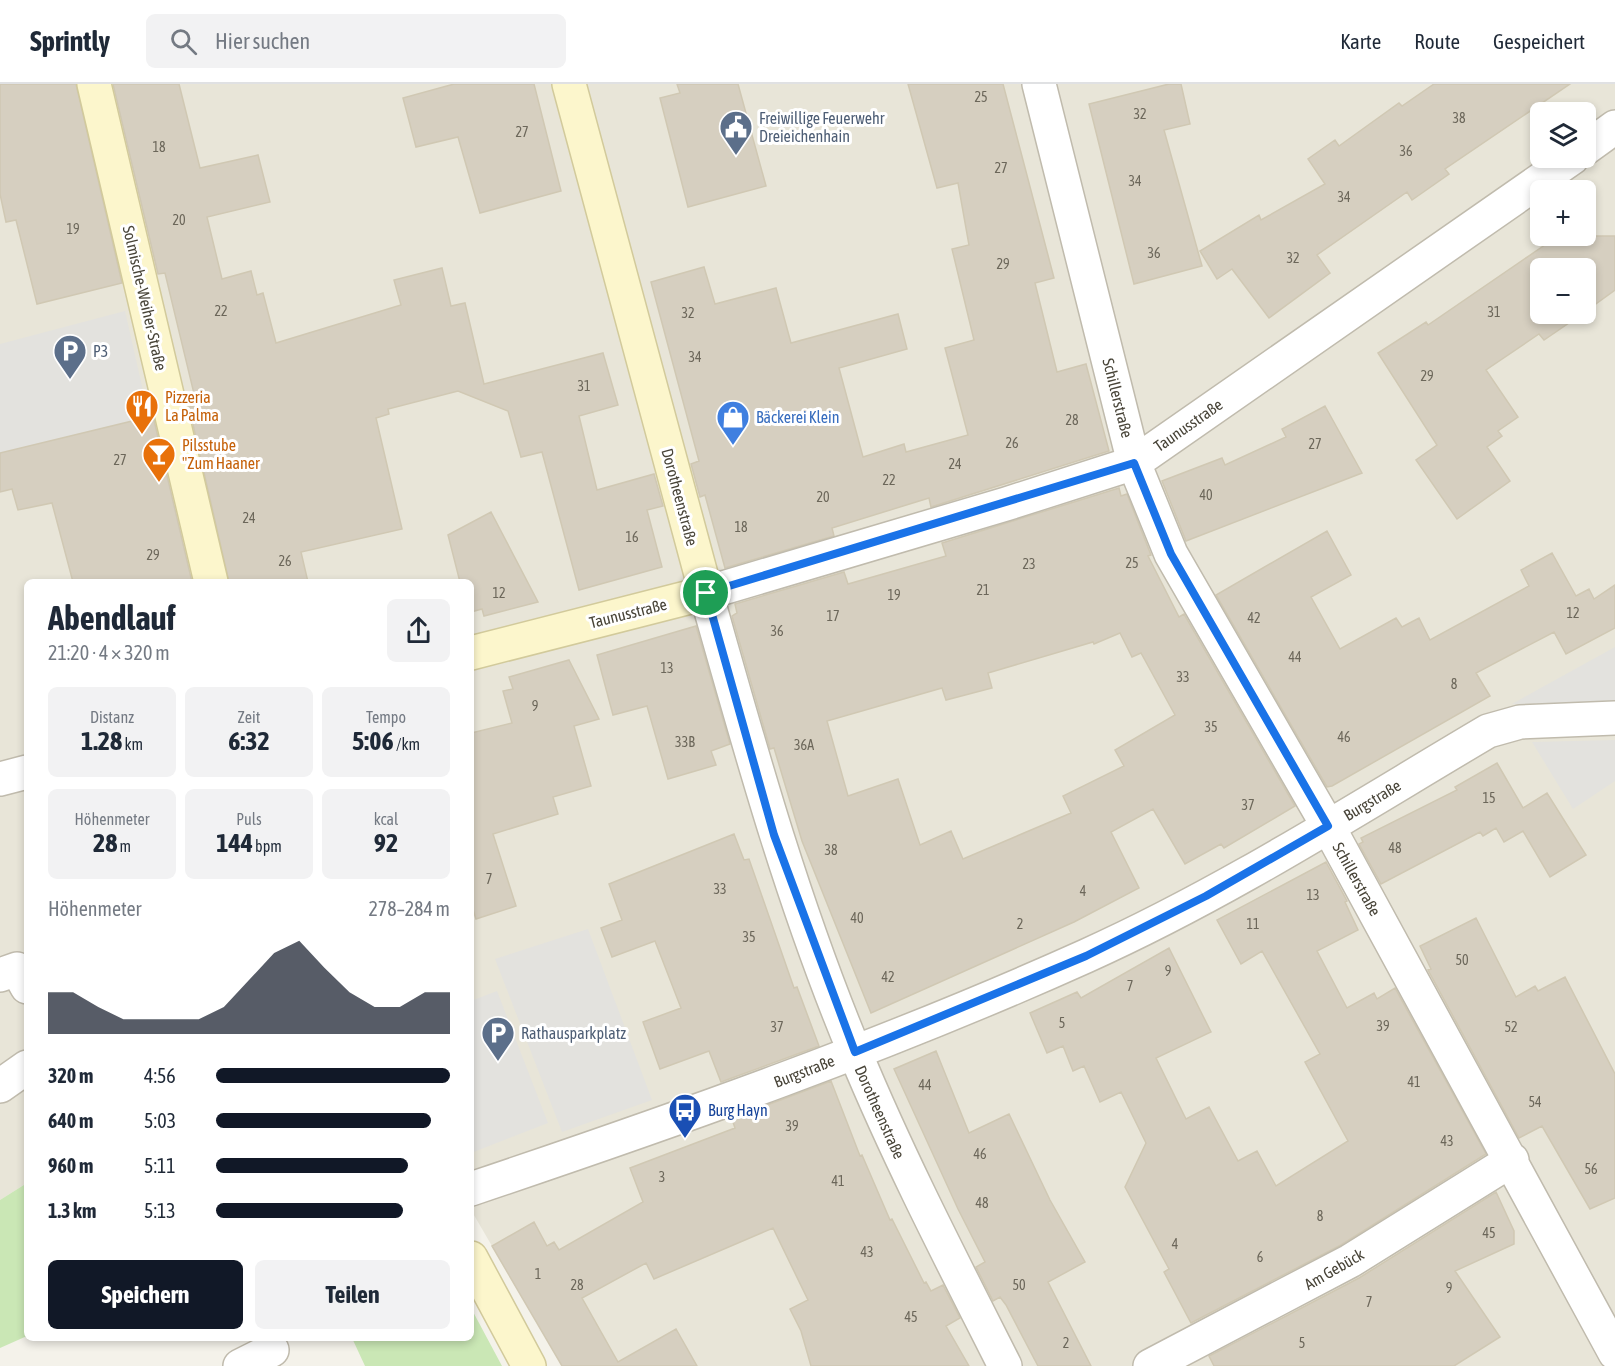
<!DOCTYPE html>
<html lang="de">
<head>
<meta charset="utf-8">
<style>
	:root { --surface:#fff; --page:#f2f2f3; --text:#1f2937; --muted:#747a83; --line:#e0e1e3; --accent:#111827 }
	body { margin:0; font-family:"Asap Condensed",sans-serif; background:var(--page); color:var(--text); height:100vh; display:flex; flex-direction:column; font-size:22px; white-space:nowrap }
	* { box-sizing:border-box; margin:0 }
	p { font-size:20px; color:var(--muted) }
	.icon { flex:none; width:33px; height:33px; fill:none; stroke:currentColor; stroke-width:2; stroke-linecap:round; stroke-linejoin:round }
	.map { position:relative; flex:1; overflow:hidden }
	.sheet { position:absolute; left:24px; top:495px; width:450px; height:762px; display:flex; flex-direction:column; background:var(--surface); border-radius:9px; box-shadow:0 3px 9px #0003 }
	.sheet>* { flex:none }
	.controls { position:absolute; left:1530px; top:18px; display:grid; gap:12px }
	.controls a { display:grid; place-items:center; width:66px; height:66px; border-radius:9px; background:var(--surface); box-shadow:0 3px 9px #0003; font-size:30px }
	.pin { position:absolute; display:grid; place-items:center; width:51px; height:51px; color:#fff; margin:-26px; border:3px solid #fff; border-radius:50%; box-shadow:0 2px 6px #0007 }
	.round { display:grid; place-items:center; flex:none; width:63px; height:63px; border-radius:9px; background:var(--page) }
	.overview { display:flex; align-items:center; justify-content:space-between; height:102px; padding:0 24px }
	h1 { font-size:33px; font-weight:700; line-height:45px }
	.stats { display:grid; grid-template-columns:repeat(3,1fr); gap:9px; height:102px; padding:6px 24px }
	.stats div { display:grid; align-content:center; border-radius:9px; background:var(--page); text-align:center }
	.stats b { font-size:26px; font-weight:700 }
	.stats small { font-size:16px; font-weight:400 }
	.stats p { font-size:16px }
	.chart { height:168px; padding:12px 24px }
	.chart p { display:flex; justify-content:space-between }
	.chart svg { width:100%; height:108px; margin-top:6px; fill:var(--accent); opacity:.7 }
	.action { display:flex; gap:12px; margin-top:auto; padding:12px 24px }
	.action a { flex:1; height:69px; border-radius:9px; background:var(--accent); color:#fff; font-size:24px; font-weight:700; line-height:69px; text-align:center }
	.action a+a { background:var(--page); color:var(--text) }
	ul { padding:0 24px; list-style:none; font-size:20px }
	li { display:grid; grid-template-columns:96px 72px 1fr; align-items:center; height:45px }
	li i { height:15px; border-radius:8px; background:var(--accent) }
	header { display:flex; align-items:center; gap:36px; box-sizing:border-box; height:84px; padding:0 30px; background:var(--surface); border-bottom:2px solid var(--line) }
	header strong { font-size:28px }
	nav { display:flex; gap:33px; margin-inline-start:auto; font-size:21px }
	.search { width:420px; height:54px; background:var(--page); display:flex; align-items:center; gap:15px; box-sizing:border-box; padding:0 21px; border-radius:9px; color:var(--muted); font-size:22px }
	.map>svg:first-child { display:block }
</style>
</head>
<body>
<header>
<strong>Sprintly</strong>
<div class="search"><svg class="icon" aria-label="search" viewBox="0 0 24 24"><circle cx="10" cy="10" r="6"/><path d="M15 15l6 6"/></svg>Hier suchen</div>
<nav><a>Karte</a><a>Route</a><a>Gespeichert</a></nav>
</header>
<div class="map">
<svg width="1615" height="1282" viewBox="0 0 1615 1282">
	<rect width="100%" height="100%" fill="#f4f2ea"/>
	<!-- residential -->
	<path fill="#e8e5d8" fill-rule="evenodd" d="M0,0H1615V1282H562L471,1126V498H27V1099L0,1116ZM1540,28H1586V74H1540ZM1540,106H1586V152H1540ZM1540,184H1586V230H1540Z"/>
	<!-- green -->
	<path fill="#cae7b5" d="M27,1099V1252L0,1264V1116Z
		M471,1224L502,1282H365L352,1254H471Z"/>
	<!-- parking -->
	<path fill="#e3e2de" d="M125,227L149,333L0,369V260Z
		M1615,563V618L1512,620Z
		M1615,656V697L1573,725L1532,658Z
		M588,845L652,1016L562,1048L495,875Z
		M497,907L548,1039L471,1069V917Z"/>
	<!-- building -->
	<path fill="#d6cfc0" stroke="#d0c8b3" stroke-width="1.5" fill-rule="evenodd" d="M0,0H76L122,199L37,220L16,136L6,138L0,110Z
		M113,0H179L200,84L258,71L270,118L207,133L222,195L251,187L257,211L263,209L276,259L401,221L394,196L442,184L451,222L465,219L484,300L603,269L618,321L579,332L597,406L654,390L663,422L647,426L662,483L579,506L542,368L521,373L508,327L458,307L388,325L389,330L376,334L402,445L301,468L308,498H229L189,323L197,322L165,189L158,190Z
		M454,0H534L561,107L480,129L458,53L416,63L403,14Z
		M677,0H738L766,102L688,123L660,14L680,9Z
		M908,0H1003L1054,194L1035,199L1057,288L1086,280L1109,367L931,423L929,414L832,444L834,452L725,484L705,411L700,413L691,380L699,377L651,198L704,183L715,220L776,204L791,259L898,230L907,265L839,284L863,373L904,360L906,368L968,351L945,264L974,256L952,165L969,161L958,99L937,104Z
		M1169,0H1181L1190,40L1164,46L1202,182L1134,200L1089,20Z
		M1434,0H1570L1445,85L1449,90L1412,116L1407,108L1317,171L1330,189L1269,234L1232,185L1217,195L1200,167L1259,131L1261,136L1325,100L1308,75L1335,56L1339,62L1399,19L1402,22Z
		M1558,152H1615V206L1586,227V184H1540V230H1582L1544,256L1539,250L1486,286L1518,333L1498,347L1502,352L1487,363L1510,397L1457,435L1416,376L1437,361L1378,269L1426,238L1428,241Z
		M1325,322L1362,389L1186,457L1162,397L1222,374L1225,381L1286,353L1282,345Z
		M153,332L192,498H73L52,419L18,426L12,405L0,408V369Z
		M1119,404L1121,412L1127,410L1151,471L1148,472L1179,533L1184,530L1295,722L1224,764L1221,760L1185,780L1153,725L1111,748L1139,804L1074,838L871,929L802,757L774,664L770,665L732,532L737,529L735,520L844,488L848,500L946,472L942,459ZM1120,549L1132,573L1141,569L1175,631L1115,666L1124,682L1063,712L1071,729L963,775L951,747L920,761L898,695L848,712L827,637L942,604L946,616L992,604L988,589L1093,558L1094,560Z
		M491,428L538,518L484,532L482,525L471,528V498H460L448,451Z
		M1327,447L1351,491L1311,513L1340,565L1396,534L1402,543L1419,534L1430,556L1529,502L1521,486L1552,469L1576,512L1589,505L1594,515L1615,501V544L1566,570L1554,548L1476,589L1490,612L1332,702L1327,703L1216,511Z
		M696,542L730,660L711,667L716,681L668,695L647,622L613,631L597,571Z
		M569,576L599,635L574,642L591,702L553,713L558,730L493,750L516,822L476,835L471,819V649L512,639L503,607L513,605L509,593Z
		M1497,679L1523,724L1547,709L1586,771L1550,793L1523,747L1504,758L1496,744L1483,752L1480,748L1381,800L1359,760L1363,758L1361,754L1457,706L1455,703Z
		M734,750L744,776L749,775L794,904L797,903L819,962L721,998L709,967L660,985L643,938L681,924L655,857L612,873L601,844L622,836L609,800Z
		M1326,778L1347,817L1345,818L1358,846L1317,867L1347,924L1374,909L1377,915L1395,904L1486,1070L1341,1161L1191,1239L1164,1188L1169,1185L1125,1103L1146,1059L1121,1008L1100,1018L1084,982L1073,987L1063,962L1047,969L1030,929L1077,908L1081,914L1169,864L1211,948L1156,974L1186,1035L1209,1023L1238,1077L1257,1067L1276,1102L1348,1057L1305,978L1320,970L1262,867L1241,880L1217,836Z
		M1476,834L1516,913L1535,902L1538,907L1565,893L1615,990V1114L1590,1125L1542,1042L1519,1054L1428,886L1431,885L1420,862Z
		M936,967L969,1049L1009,1030L1050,1116L1085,1178L1048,1198L1091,1282H1038L1006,1221L1000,1213L993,1217L976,1183L985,1178L958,1125L894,985Z
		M831,997L860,1072L862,1071L890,1136L892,1135L924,1199L926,1198L931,1207L943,1201L960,1234L946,1242L969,1282H811L801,1247L790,1225L808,1216L773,1144L654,1195L646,1179L582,1214L618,1278L676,1245L697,1282H562L492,1162L534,1138L547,1162L554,1158L559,1166L643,1118L630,1084L735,1044L733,1038L736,1036L735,1033Z
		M1496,1108L1514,1147V1160L1455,1187L1500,1253L1454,1282H1214L1209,1272L1359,1194Z"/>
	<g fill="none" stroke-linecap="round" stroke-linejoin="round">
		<defs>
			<path id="street" d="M1039,0L1134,379L1171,470L1328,742L1615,1269
				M1586,64L1615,43
				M0,695L27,688
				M0,891L17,885L27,903
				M0,1002L27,983
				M471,1105C679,1035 886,962 1086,872C1226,809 1356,725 1488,647L1520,638L1615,634
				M240,1282L272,1266
				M1005,1282C953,1179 900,1077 856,971C793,821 750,665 706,509L1006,420L1134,379L1572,74
				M1150,1282L1350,1177L1512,1076"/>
			<path id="secondary" d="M94,0L211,498
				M471,569L706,509L569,0
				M471,1174L529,1282"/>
		</defs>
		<!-- street casing -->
		<use href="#street" stroke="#c0bbad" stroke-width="36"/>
		<!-- secondary casing -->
		<use href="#secondary" stroke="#d2ca9b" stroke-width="36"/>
		<!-- street -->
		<use href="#street" stroke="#fff" stroke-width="33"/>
		<!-- secondary -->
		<use href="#secondary" stroke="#fcf6cc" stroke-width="33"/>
	</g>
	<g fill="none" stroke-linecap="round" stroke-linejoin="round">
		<defs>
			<path id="route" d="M1134,379L1171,470L1328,742L1206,812L1086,872L855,968L774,751L706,509Z"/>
		</defs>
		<!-- route casing -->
		<use href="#route" stroke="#fff" stroke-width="12"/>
		<!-- route -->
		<use href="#route" stroke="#1a73e8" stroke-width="8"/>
	</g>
	<!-- icons -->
	<defs>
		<symbol id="civic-pin" viewBox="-11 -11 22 30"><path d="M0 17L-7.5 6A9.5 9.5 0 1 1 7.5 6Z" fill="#5c6f8a" stroke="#fff"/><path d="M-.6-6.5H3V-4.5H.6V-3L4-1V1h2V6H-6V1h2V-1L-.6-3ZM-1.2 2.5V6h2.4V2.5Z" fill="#fff"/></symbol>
		<symbol id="parking-pin" viewBox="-11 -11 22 30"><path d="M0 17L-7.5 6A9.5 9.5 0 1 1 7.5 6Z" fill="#5c6f8a" stroke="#fff"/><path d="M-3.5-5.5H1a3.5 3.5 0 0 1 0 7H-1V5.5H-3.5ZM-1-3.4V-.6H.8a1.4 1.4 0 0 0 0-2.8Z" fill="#fff"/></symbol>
		<symbol id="restaurant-pin" viewBox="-11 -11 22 30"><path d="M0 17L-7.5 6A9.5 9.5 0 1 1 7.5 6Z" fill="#e8710a" stroke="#fff"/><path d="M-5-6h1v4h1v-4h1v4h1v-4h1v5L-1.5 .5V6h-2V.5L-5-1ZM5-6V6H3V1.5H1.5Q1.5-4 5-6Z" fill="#fff"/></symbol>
		<symbol id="shop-pin" viewBox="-11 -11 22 30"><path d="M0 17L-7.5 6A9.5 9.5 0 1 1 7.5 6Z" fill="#3f7fe0" stroke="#fff"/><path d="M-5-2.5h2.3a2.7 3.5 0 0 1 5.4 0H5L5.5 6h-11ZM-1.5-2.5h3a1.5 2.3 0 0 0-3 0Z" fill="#fff"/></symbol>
		<symbol id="bar-pin" viewBox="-11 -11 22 30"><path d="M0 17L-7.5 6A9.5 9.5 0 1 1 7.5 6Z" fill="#e8710a" stroke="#fff"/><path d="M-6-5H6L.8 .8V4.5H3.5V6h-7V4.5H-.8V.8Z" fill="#fff"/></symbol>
		<symbol id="bus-pin" viewBox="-11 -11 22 30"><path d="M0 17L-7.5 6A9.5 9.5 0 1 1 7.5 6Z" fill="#1a4fb4" stroke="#fff"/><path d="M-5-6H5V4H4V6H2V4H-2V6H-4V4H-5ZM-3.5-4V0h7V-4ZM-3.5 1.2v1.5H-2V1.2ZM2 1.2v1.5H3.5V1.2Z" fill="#fff"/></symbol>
	</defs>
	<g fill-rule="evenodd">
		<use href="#civic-pin" x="717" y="24" width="38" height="52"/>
		<use href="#parking-pin" x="51" y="248" width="38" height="52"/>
		<use href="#restaurant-pin" x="123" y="303" width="38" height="52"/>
		<use href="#shop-pin" x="714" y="314" width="38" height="52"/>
		<use href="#bar-pin" x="140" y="351" width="38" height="52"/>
		<use href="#parking-pin" x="479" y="930" width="38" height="52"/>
		<use href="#bus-pin" x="666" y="1007" width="38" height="52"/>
	</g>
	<g text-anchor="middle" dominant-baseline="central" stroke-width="6" stroke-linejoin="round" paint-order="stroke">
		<!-- number labels -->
		<g font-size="14" fill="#6c675a">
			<text x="981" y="13">25</text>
			<text x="1140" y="30">32</text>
			<text x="1459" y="34">38</text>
			<text x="522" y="48">27</text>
			<text x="159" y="63">18</text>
			<text x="1406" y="67">36</text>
			<text x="1001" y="84">27</text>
			<text x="1135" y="97">34</text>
			<text x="1344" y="113">34</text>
			<text x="179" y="136">20</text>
			<text x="73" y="145">19</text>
			<text x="1154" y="169">36</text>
			<text x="1293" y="174">32</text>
			<text x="1003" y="180">29</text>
			<text x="221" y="227">22</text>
			<text x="1494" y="228">31</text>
			<text x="688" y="229">32</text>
			<text x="695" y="273">34</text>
			<text x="1427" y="292">29</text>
			<text x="584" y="302">31</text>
			<text x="1072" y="336">28</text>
			<text x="1012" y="359">26</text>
			<text x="1315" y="360">27</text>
			<text x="120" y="376">27</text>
			<text x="955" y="380">24</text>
			<text x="889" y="396">22</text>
			<text x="1206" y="411">40</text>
			<text x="823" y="413">20</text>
			<text x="249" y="434">24</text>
			<text x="741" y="443">18</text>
			<text x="632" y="453">16</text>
			<text x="153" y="471">29</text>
			<text x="285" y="477">26</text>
			<text x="1132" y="479">25</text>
			<text x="1029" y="480">23</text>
			<text x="983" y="506">21</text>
			<text x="499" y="509">12</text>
			<text x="894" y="511">19</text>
			<text x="1573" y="529">12</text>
			<text x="833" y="532">17</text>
			<text x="1254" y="534">42</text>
			<text x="777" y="547">36</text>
			<text x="1295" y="573">44</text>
			<text x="667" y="584">13</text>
			<text x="1183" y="593">33</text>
			<text x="1454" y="600">8</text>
			<text x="535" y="622">9</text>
			<text x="1211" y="643">35</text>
			<text x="1344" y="653">46</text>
			<text x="685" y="658">33B</text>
			<text x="804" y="661">36A</text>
			<text x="1489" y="714">15</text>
			<text x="1248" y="721">37</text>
			<text x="1395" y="764">48</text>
			<text x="831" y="766">38</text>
			<text x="489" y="795">7</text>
			<text x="720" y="805">33</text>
			<text x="1083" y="807">4</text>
			<text x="1313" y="811">13</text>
			<text x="857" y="834">40</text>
			<text x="1020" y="840">2</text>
			<text x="1253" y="840">11</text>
			<text x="749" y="853">35</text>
			<text x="1462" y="876">50</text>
			<text x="1168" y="887">9</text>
			<text x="888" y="893">42</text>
			<text x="1130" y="902">7</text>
			<text x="1062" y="939">5</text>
			<text x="1383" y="942">39</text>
			<text x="777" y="943">37</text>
			<text x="1511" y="943">52</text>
			<text x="1414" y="998">41</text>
			<text x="925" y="1001">44</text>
			<text x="1535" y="1018">54</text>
			<text x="792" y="1042">39</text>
			<text x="1447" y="1057">43</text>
			<text x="980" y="1070">46</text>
			<text x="1591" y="1085">56</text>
			<text x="662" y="1093">3</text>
			<text x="838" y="1097">41</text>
			<text x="982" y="1119">48</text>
			<text x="1320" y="1132">8</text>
			<text x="1489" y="1149">45</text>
			<text x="1175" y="1160">4</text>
			<text x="867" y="1168">43</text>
			<text x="1260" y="1173">6</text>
			<text x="538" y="1190">1</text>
			<text x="577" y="1201">28</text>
			<text x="1019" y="1201">50</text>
			<text x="1449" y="1204">9</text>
			<text x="1369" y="1218">7</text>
			<text x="911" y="1233">45</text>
			<text x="1066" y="1259">2</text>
			<text x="1302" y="1259">5</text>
		</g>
		<!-- service labels -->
		<g font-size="16" fill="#4e5e75" stroke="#fff" text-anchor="start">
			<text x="759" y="34">Freiwillige Feuerwehr<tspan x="759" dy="18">Dreieichenhain</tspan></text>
			<text x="93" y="267">P3</text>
			<text x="521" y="949">Rathausparkplatz</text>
		</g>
		<!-- street labels -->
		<g font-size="16" fill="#484438" stroke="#fff">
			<text transform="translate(145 214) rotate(77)">Solmische-Weiher-Straße</text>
			<text transform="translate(1118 314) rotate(76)">Schillerstraße</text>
			<text transform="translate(1188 341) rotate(-35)">Taunusstraße</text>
			<text transform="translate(680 413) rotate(75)">Dorotheenstraße</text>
			<text transform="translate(628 529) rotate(-14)">Taunusstraße</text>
			<text transform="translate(1372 716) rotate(-31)">Burgstraße</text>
			<text transform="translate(1357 795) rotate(61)">Schillerstraße</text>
			<text transform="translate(804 987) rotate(-21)">Burgstraße</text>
			<text transform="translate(880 1028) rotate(66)">Dorotheenstraße</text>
			<text transform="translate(1334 1185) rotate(-30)">Am Gebück</text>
		</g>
		<!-- food labels -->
		<g font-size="16" fill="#c56008" stroke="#fff" text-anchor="start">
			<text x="165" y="313">Pizzeria<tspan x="165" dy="18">La Palma</tspan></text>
			<text x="182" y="361">Pilsstube<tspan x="182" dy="18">"Zum Haaner</tspan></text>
		</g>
		<!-- shop labels -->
		<g font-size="16" fill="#366cbe" stroke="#fff" text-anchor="start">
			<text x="756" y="333">Bäckerei Klein</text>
		</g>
		<!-- transit labels -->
		<g font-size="16" fill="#164399" stroke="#fff" text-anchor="start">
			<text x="708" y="1026">Burg Hayn</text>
		</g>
	</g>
</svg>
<div class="controls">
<a><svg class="icon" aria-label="layers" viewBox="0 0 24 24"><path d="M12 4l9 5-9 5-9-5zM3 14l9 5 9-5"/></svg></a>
<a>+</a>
<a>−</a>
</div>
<div class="pin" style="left:706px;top:509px;background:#1e9e55"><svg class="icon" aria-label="arrive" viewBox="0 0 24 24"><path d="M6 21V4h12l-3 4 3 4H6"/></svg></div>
<section class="sheet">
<div class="overview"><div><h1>Abendlauf</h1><p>21:20 · 4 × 320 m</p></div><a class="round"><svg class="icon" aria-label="share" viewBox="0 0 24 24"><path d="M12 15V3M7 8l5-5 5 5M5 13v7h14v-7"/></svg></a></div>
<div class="stats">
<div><p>Distanz</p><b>1.28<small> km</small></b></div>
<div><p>Zeit</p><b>6:32</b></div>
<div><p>Tempo</p><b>5:06<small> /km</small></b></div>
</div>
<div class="stats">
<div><p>Höhenmeter</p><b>28<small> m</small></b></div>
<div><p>Puls</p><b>144<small> bpm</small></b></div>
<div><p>kcal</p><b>92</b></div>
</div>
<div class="chart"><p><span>Höhenmeter</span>278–284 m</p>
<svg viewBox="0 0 160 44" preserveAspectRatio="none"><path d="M0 44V27L10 27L20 33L30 38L40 38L50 38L60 38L70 33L80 22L90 11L100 6L110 17L120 27L130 33L140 33L150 27L160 27V44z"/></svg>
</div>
<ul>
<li><b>320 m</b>4:56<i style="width:100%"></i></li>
<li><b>640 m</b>5:03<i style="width:92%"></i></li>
<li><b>960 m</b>5:11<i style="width:82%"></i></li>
<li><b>1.3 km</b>5:13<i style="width:80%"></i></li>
</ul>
<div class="action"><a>Speichern</a><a>Teilen</a></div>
</section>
</div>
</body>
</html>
